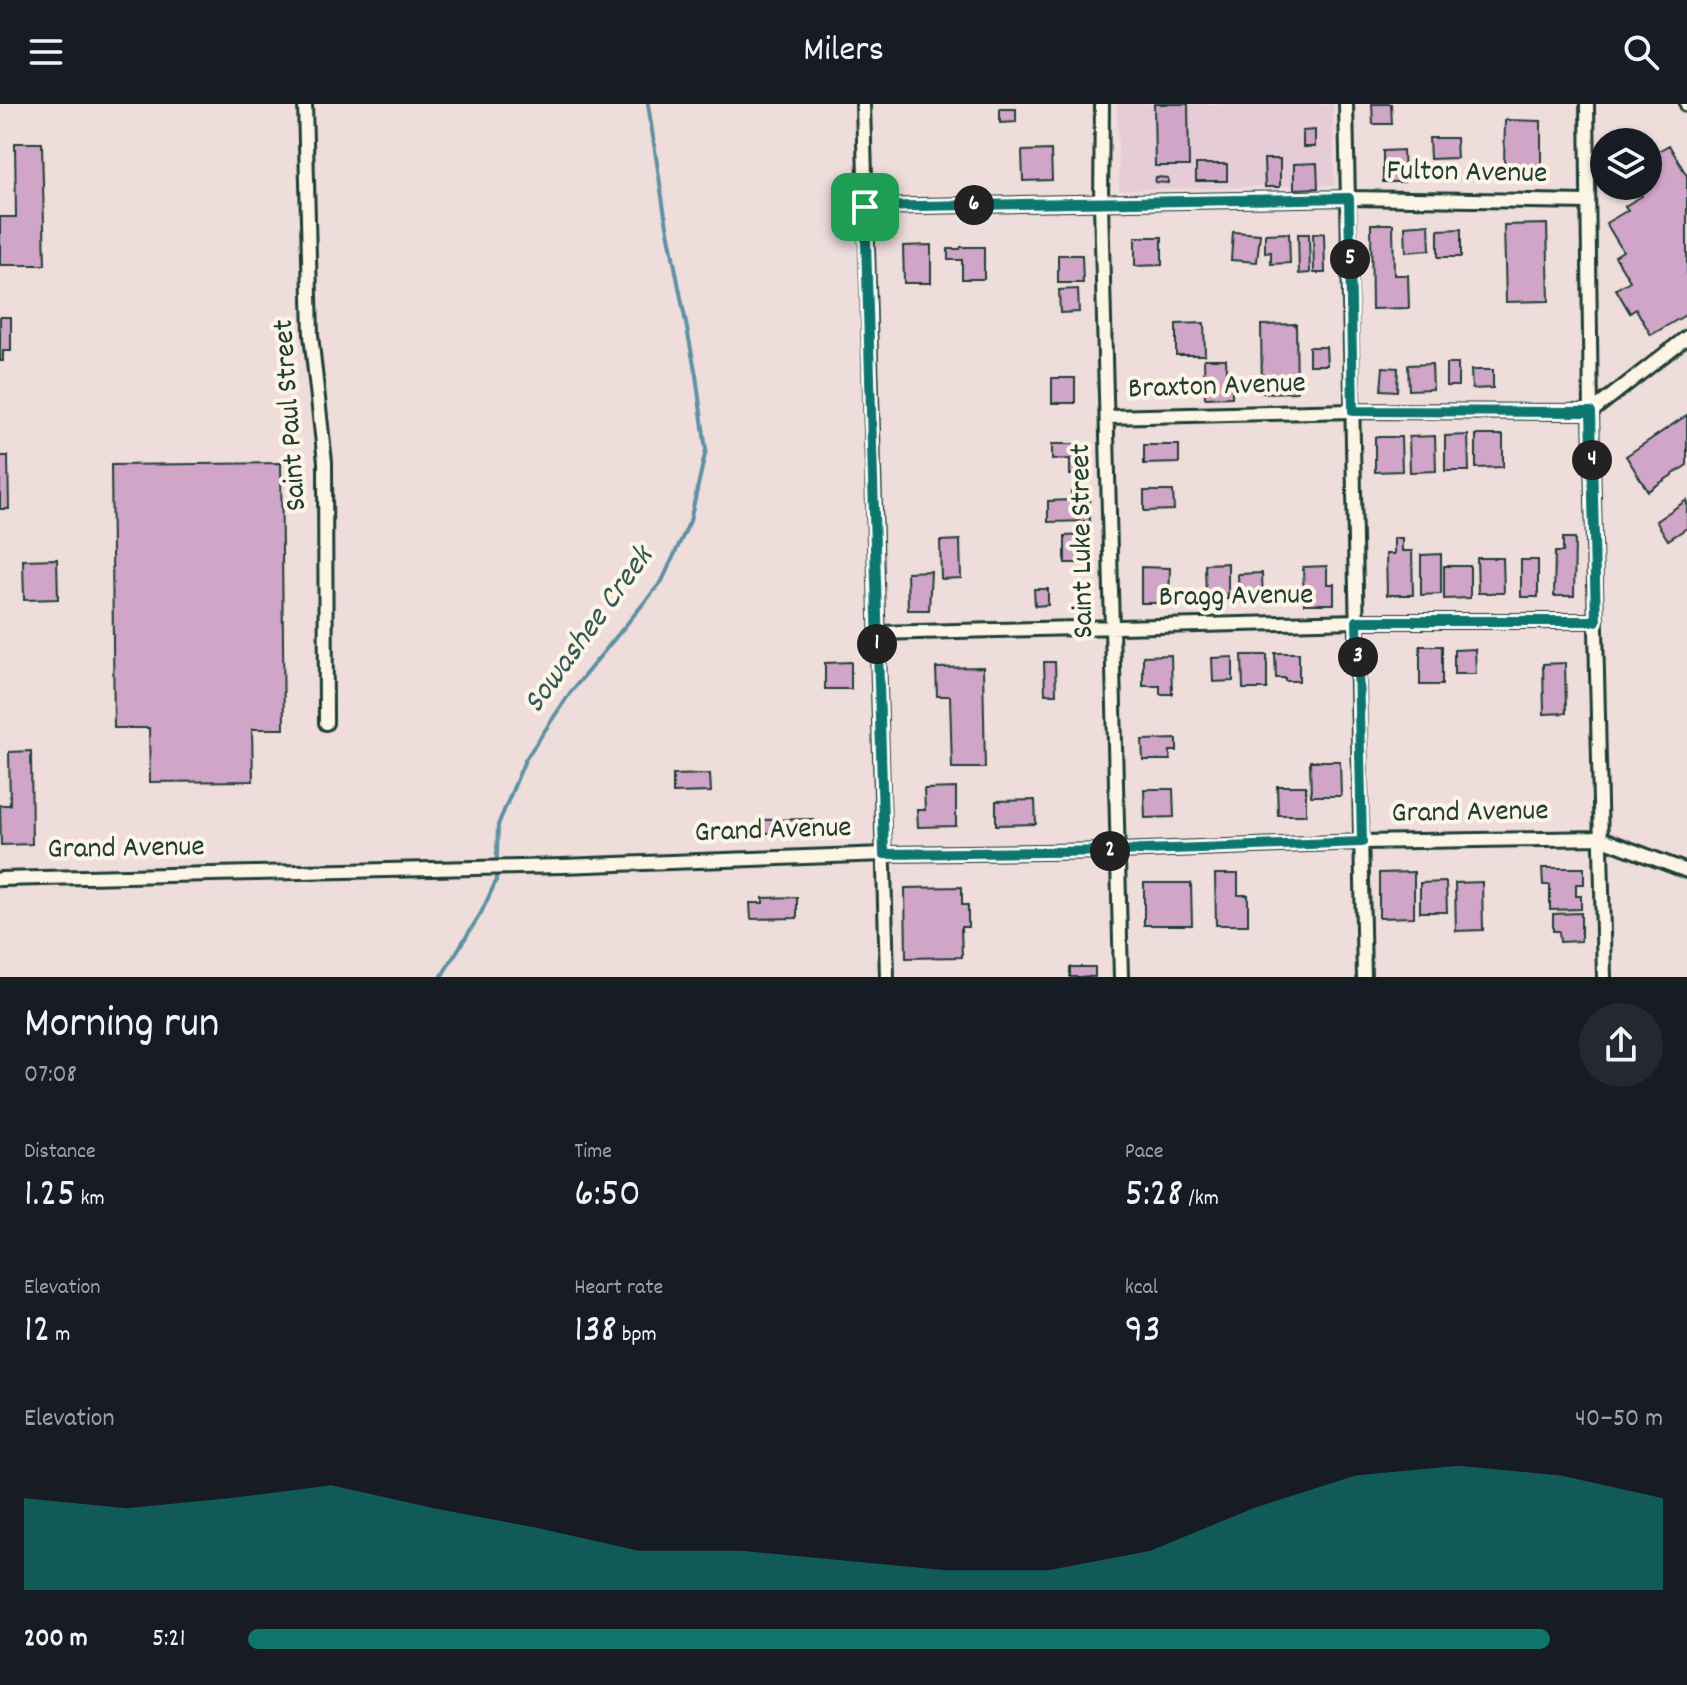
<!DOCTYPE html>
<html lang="en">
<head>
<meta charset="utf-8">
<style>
	:root { --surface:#171b24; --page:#242831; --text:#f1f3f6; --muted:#9ea1a6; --accent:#0f766e }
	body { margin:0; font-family:Dekko,sans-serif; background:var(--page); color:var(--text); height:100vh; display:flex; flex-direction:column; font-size:30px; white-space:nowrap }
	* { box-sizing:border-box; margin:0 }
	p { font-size:26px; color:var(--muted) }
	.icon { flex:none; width:44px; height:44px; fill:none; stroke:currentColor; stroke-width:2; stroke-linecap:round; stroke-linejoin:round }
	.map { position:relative; height:873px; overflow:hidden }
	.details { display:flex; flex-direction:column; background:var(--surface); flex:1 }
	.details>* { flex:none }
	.tools { position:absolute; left:1590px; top:24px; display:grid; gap:16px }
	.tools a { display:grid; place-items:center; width:72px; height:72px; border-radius:50%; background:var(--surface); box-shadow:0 2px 6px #0004; font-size:40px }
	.pin { position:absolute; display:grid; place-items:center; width:68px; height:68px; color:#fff; margin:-34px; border-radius:16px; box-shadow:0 4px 12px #0006 }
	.km { position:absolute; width:40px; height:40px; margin:-20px; border-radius:50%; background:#222; color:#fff; font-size:22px; line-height:40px; text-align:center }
	.round { display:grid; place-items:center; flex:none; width:84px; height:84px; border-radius:42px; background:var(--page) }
	.overview { display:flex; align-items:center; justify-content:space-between; height:136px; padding:0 24px }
	h1 { font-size:44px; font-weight:600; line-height:60px }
	.stats { display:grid; grid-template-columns:repeat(3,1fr); gap:12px; height:136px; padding:8px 24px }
	.stats div { display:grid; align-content:center }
	.stats b { font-size:40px; font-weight:600 }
	.stats small { font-size:22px; font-weight:400 }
	.stats p { font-size:22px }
	.chart { height:224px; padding:16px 24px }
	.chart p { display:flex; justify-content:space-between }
	.chart svg { width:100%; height:144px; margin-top:8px; fill:var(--accent); opacity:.7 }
	ul { padding:0 24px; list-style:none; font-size:26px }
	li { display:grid; grid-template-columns:128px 96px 1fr; align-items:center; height:60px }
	li i { height:20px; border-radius:10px; background:var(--accent) }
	header { display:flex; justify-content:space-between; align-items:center; height:104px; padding:0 24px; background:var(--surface); font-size:36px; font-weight:600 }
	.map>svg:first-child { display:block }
</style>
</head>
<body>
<header><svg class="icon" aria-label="menu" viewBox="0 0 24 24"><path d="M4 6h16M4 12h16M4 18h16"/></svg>Milers<svg class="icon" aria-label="search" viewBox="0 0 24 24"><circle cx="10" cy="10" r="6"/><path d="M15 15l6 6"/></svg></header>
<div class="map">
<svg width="1687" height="873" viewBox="0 0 1687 873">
	<rect width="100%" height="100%" fill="#efdddc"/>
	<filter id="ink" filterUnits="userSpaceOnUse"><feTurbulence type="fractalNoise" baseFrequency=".0125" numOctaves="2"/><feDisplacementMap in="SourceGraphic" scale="16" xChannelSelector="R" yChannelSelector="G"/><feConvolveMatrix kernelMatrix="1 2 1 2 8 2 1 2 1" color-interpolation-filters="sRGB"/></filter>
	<g filter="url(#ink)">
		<!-- built -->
		<path fill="#e6ccd6" d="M1117,0H1333L1335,81L1119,86Z"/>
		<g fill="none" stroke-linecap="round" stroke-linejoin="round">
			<!-- stream -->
			<path stroke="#5f91a2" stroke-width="4" d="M441,873L481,809L496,777L498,721L525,656L570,589L662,477L690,417L706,346L696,271L664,106L648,0"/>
		</g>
		<!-- building -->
		<path fill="#d1a5c8" stroke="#1f3d34" stroke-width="2" d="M1154,0H1188L1189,62H1155Z
			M1372,0H1391L1392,20H1373Z
			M1000,5H1016V18L1000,19Z
			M1505,16L1541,17V61H1504Z
			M1315,26V43H1303V27Z
			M1429,34H1456L1457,54L1430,55Z
			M15,39H42L45,161H0V113H16Z
			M1669,41L1687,72V210L1651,231L1636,205L1630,209L1616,185L1630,177L1615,152L1623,147L1606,119L1628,106L1625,102L1642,92L1636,82H1648V53Z
			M1051,46L1052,76L1023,77L1022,47Z
			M1403,46L1404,78H1383V47Z
			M1264,55H1280V83H1265Z
			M1317,59L1318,84L1294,85V60Z
			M1196,60H1227V77H1196Z
			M1156,73L1168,74V79L1155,78Z
			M1371,120H1393L1394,171H1408L1409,204L1372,205Z
			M1429,120L1430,146L1406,148L1405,122Z
			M1547,120L1549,197L1506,198L1504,121Z
			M1461,125V153H1438V126Z
			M1233,128L1260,130L1257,158L1231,156Z
			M1289,129L1290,159L1271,160V148L1265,149V130Z
			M1324,129L1325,169H1314L1313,130Z
			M1298,130H1309L1310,169L1299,170Z
			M1135,133H1162V161L1135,162Z
			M931,141V179H904L903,142Z
			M961,143H984V175H962V156H948V145H960Z
			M1058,151H1082L1083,179H1058Z
			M1078,185L1079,208L1060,209L1059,186Z
			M0,213H11V247H3V257H0Z
			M1204,219L1205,251H1176V220Z
			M1296,220L1297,288L1262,289L1261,221Z
			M1309,243H1326L1327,261H1309Z
			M1204,255H1226L1227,279H1232V293L1205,294Z
			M1432,260L1433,285L1409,286L1408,261Z
			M1446,260H1458V282H1446Z
			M1383,263L1398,264L1397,287L1381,286Z
			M1471,266H1493V284L1472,285Z
			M1052,274H1075V299H1052Z
			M1687,311V361L1648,387L1626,352Z
			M1468,331L1469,367H1445V332Z
			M1476,331H1503V363L1476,364Z
			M1435,332L1436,367L1410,368L1409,333Z
			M1375,333H1401L1402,367L1375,368Z
			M1052,340H1083L1084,371H1070V355L1052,356Z
			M1144,341H1179V359L1144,360Z
			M0,352H8L9,405H0Z
			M281,359L284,625H252L253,677L150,678L149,624H114L111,361Z
			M1144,387H1173L1174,406L1144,407Z
			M1071,388H1089L1090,417L1048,418V397L1071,396Z
			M1687,396V424L1668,436L1656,417Z
			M1086,431L1087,459H1065V432Z
			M1394,434H1402V447H1412L1413,491H1387L1386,450H1394Z
			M1563,434H1575L1574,492H1554L1555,448H1563Z
			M960,436L961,474L941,475L940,437Z
			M1441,450V490L1421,491V451Z
			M1477,454H1503L1504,489H1478Z
			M57,455L58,495L24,496L23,456Z
			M1521,456H1538V493H1521Z
			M1228,459V495H1206L1205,460Z
			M1327,462V480H1334V500H1304L1303,463Z
			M1444,462H1470V494L1444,495Z
			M1141,463L1170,464L1169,499H1141Z
			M931,467L929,506H908L907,468Z
			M1262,469L1263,498H1239L1238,470Z
			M1034,485H1048V501L1035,502Z
			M1420,542H1442V581H1420Z
			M1475,545L1476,570H1454V546Z
			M1275,549H1299V577H1285V574H1276Z
			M1171,551L1172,590H1160V582H1143V552Z
			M1242,551H1267V585H1243Z
			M1233,553V577L1213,578L1212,554Z
			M851,558V585H825V559Z
			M1044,558H1055L1056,590H1045Z
			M1565,559L1566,609L1544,610L1543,560Z
			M983,563L985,664H952L950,592H937L936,564Z
			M1177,635V647H1170V656H1143L1142,636Z
			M31,647L32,740L1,741L0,701H10L9,648Z
			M1310,657H1340L1341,692H1311Z
			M710,670L711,688L673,689V671Z
			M1277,682H1306V711H1278Z
			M956,684V722L918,723L917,706H925L924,685Z
			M1144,685H1173L1174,713L1145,714Z
			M1035,696L1036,720L996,721V697Z
			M813,715L814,728L760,729V716Z
			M1542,764H1584V780H1576V792H1581V805L1550,806V781H1543Z
			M1414,768V813L1379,814V769Z
			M1215,770H1238V791H1248V821H1216Z
			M1446,778L1447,808H1420V779Z
			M1482,778L1483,826L1456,827L1455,779Z
			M1144,779H1191L1192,821H1144Z
			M962,783V801H968V823H961L962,853L906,854L905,784Z
			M797,793V814L751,815L750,799H763V794Z
			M1581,809V837L1560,838L1559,827H1553V810Z
			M1070,863H1095V873H1070Z"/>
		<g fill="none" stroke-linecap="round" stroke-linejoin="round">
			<defs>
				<path id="minor" d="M305,0L311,231L325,358L326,619
					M863,0L887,873
					M1102,0L1101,99L1121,873
					M1346,0L1364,873
					M1587,0L1591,308L1604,873
					M1687,0V1
					M865,103L1349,94L1588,98
					M1107,313L1353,307L1591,308L1687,233
					M877,529L1357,517H1596
					M0,775L562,762L884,750L1118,747L1362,738L1600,734L1687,767"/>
			</defs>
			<!-- minor casing -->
			<use href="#minor" stroke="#1f3d34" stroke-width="18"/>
			<!-- minor -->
			<use href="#minor" stroke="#fcf5e5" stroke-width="12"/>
		</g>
	</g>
	<g fill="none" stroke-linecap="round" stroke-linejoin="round" filter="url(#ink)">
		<defs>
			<path id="route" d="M1349,94L1353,307L1591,308L1596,517H1357L1362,738L1118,747L884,750L865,103Z"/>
		</defs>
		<!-- route casing -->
		<use href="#route" stroke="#fff" stroke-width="16"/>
		<!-- route -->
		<use href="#route" stroke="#0f766e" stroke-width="10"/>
	</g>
	<g text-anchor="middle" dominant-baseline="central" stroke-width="8" stroke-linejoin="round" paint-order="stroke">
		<!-- street labels -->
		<g font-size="30" fill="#1f3d34" stroke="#fcf5e5">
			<text transform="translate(1467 70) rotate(1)">Fulton Avenue</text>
			<text transform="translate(1217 284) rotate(-2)">Braxton Avenue</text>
			<text transform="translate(292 311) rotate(-94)">Saint Paul Street</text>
			<text transform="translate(1084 437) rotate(-91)">Saint Luke Street</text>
			<text transform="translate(1236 494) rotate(-1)">Bragg Avenue</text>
			<text transform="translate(1470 710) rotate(-1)">Grand Avenue</text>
			<text transform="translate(773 728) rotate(-2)">Grand Avenue</text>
			<text transform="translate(126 746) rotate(-1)">Grand Avenue</text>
		</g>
		<!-- water labels -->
		<g font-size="32" font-style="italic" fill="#345959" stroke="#fcf5e5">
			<text transform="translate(590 527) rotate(-54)">Sowashee Creek</text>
		</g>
	</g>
</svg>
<div class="tools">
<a><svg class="icon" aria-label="layers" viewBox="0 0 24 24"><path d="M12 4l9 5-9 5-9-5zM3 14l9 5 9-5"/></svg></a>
</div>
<div class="pin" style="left:865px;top:103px;background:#1e9e55"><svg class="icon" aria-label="arrive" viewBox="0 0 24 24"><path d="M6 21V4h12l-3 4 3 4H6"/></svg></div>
<b class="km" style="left:877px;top:540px">1</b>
<b class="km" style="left:1110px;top:747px">2</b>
<b class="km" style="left:1358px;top:553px">3</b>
<b class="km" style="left:1592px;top:356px">4</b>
<b class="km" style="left:1350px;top:155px">5</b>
<b class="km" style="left:974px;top:101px">6</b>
</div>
<section class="details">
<div class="overview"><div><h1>Morning run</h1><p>07:08</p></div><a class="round"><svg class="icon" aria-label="share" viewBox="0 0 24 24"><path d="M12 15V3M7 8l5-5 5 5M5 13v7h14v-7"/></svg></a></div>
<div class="stats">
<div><p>Distance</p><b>1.25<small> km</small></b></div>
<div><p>Time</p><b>6:50</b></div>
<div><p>Pace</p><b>5:28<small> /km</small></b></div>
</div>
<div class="stats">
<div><p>Elevation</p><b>12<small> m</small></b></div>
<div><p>Heart rate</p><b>138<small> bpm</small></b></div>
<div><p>kcal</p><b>93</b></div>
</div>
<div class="chart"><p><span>Elevation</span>40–50 m</p>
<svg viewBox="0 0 160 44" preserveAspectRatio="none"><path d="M0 44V16L10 19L20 16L30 12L40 19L50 25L60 32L70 32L80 35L90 38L100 38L110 32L120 19L130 9L140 6L150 9L160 16V44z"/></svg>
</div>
<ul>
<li><b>200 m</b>5:21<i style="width:92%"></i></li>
</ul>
</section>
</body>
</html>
